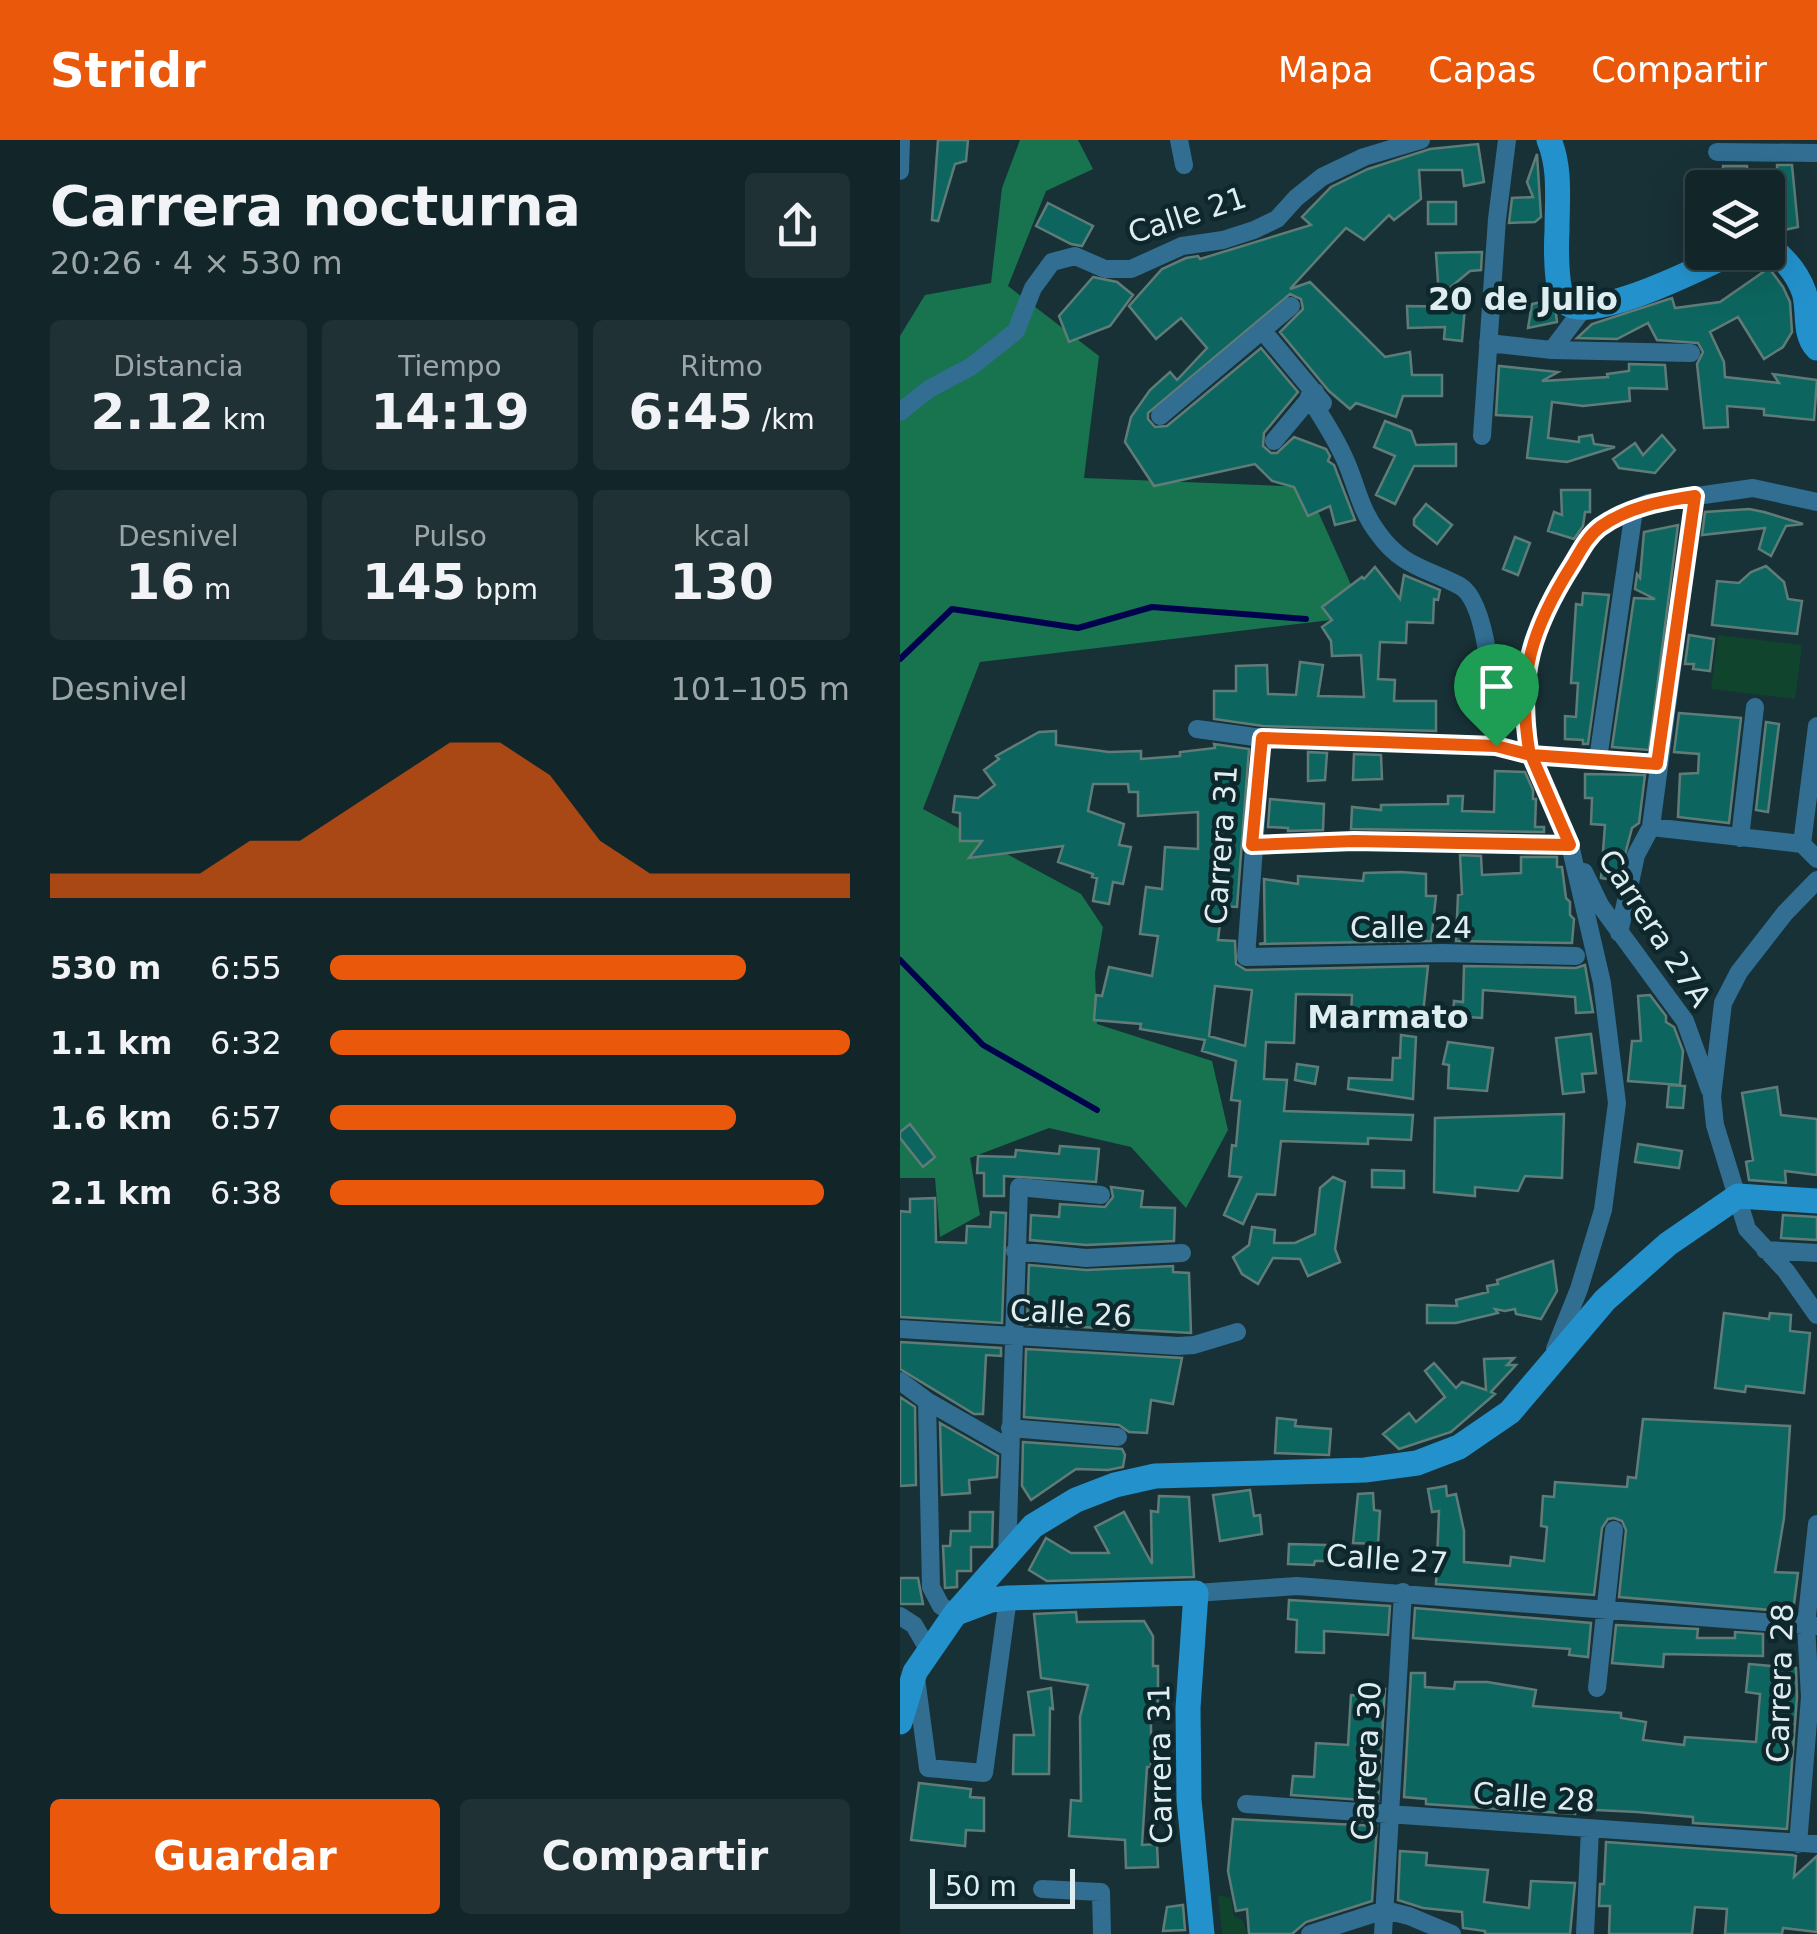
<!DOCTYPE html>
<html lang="es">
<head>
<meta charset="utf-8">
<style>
	:root { --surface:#122528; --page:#1f3134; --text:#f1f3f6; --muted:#9ca5a8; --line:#314245; --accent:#ea580c }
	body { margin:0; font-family:"DejaVu Sans",sans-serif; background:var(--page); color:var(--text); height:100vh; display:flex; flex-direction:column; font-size:38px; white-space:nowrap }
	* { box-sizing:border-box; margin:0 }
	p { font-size:32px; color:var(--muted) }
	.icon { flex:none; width:55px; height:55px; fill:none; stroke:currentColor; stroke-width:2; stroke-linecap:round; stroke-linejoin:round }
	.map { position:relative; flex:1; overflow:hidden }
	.drawer { display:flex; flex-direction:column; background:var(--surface); width:900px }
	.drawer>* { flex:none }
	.buttons { position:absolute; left:785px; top:30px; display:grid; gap:20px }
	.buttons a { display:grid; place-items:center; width:100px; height:100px; border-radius:10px; background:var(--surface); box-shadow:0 10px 40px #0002,0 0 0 2px var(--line); font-size:50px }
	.scale { position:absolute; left:30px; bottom:25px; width:145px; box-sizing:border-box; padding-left:10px; border:5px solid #deedf0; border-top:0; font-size:28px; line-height:35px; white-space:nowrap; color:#deedf0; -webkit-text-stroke:8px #0e272c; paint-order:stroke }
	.pin { position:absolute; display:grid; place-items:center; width:85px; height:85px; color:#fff; margin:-102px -42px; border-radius:50% 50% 50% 0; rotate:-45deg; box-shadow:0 0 10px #0007 }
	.pin .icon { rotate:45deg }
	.round { display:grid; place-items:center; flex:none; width:105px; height:105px; border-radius:10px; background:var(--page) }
	.overview { display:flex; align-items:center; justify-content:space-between; height:170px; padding:0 50px }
	h1 { font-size:55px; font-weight:600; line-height:75px }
	.metrics { display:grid; grid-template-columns:repeat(3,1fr); gap:15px; height:170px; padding:10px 50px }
	.metrics div { display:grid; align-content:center; border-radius:10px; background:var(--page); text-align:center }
	.metrics b { font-size:50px; font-weight:600 }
	.metrics small { font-size:28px; font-weight:400 }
	.metrics p { font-size:28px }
	.chart { height:280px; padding:20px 50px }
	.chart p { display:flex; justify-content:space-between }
	.chart svg { width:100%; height:180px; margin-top:10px; fill:var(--accent); opacity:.7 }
	.cta { display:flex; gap:20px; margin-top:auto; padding:20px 50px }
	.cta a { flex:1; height:115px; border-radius:10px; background:var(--accent); color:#fff; font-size:40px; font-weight:600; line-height:115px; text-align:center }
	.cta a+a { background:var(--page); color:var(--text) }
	ul { padding:0 50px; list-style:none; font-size:32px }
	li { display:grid; grid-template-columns:160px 120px 1fr; align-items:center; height:75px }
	li i { height:25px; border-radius:12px; background:var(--accent) }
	header { display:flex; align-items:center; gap:60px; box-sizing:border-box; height:140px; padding:0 50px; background:var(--accent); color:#fff }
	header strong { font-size:48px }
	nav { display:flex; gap:55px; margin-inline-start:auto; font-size:35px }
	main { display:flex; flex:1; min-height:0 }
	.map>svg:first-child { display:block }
</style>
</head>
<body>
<header>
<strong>Stridr</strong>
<nav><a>Mapa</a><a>Capas</a><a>Compartir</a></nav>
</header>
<main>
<section class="drawer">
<div class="overview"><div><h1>Carrera nocturna</h1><p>20:26 · 4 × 530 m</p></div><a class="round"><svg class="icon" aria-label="share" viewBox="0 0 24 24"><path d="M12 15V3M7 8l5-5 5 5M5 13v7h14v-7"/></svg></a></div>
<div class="metrics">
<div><p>Distancia</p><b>2.12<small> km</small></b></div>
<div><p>Tiempo</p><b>14:19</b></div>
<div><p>Ritmo</p><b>6:45<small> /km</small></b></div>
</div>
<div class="metrics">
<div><p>Desnivel</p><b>16<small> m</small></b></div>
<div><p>Pulso</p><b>145<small> bpm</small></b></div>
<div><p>kcal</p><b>130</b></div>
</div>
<div class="chart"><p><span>Desnivel</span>101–105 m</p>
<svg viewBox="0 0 160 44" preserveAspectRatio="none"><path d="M0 44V38L10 38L20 38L30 38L40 30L50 30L60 22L70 14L80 6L90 6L100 14L110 30L120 38L130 38L140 38L150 38L160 38V44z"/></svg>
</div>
<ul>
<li><b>530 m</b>6:55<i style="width:80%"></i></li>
<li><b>1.1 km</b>6:32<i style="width:100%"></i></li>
<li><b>1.6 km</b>6:57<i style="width:78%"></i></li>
<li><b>2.1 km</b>6:38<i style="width:95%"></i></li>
</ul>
<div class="cta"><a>Guardar</a><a>Compartir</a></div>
</section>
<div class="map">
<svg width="917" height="1794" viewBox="0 0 917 1794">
	<rect width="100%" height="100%" fill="#183136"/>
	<!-- green -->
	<path fill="#10442d" d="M818,495L902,505L895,559L811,549Z
		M318,1755L331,1758L334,1776L343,1780L347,1794H322Z"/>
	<!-- forest -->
	<path fill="#17744e" d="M120,0H178L193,29L146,51L108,146L199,216L184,338L407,347L465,476L80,522L23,669L181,754L203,787L195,833L197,884L312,921L328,990L286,1068L231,1007L149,988L70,1018L80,1075L40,1097L35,1038H0V196L25,155L91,143L102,48Z"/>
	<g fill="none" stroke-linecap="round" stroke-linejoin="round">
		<!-- stream -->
		<path stroke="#00024d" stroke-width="6" d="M0,519L52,469L178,488L252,467L406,479
			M0,820L83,905L197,970"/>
	</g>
	<!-- building -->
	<path fill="#0c665f" stroke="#607c78" stroke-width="2.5" fill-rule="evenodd" d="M38,0H68L66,21L55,24L38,81L32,80Z
		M578,4L584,42L564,46L562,30H519L521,59L494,80L489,75L464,100L446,88L390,149L410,142L485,217L510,212L512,235H542V256H503L496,277L456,263L450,269L429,251L380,192L403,169L401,159L390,154L248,273V279L255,287L267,286L361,208L398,252L364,293L363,306L371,313H377L394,297L426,309L430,316L428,321L434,325L455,380L435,385L430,366L408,376L394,347L372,341L355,324L254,346L225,302L231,277L250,250L270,232L277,240L307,208L281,178L256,199L229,166L262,129L286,118L298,116L300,119L411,85L402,77L431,47L468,29L530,9Z
		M637,14L641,77L635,82L609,83L612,58L633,57L627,42Z
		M877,25H892L898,87L875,92L872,90L868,66L878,48Z
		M823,26H847V48H823Z
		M528,62H556V84H528Z
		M148,63L193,86L182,106L171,104L136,86Z
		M582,112L581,130L570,131L539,157L536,113Z
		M869,128L883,147L890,162L892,192L883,207L864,219L838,177L810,192L824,222L825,237L879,243L873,234L917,240L914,280L864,275V269L827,266L828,287L804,288L797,224L803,212L798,203L757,200L748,183L717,199L677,198L692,184L772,158L775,168L820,162Z
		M193,137L217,142L233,155L210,186L169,202L159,176Z
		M646,161L656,174L657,182L628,188L632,164Z
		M507,166L565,167L562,201L544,199L545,187L508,188Z
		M729,224L765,225L767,249L729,248L730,261L683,266L652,262L648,298L679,302V297L692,295L694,304L715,307L667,322L627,318L632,277L596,275L599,226L658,232L642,241L708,237L707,234L729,231Z
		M485,281L511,291L516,305L556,304V326H514L495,364L476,355L495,316L474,307Z
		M762,295L775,310L755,333L719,328L713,319L735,303L743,315Z
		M661,350H690V372H685L683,386L674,399L648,391L654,372L662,375Z
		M526,364L552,385L537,404L514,385V379Z
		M849,369L864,372L903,384L886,386L871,416L859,409L865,388L802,395L805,372Z
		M778,385L749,610L712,607L734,458L755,459L735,449L737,434L740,438L744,392Z
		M615,397L630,403L618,435L603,429Z
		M866,426L884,442L888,459L902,461L897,494L812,485L817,441L839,443L851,432Z
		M475,427L500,459L504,435L540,450L538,460L534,459L533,483L507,482L506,503L480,502L478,539L495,540L494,561H536V591L363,586L314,579V551H336V526L367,525L368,554L396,555L400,522L423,525L418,556L464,557L461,515L432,516L431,501L422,487L432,480L422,467L462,437L464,439Z
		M683,453L709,455L688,604H683V600L665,599V576L676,577L678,543H671L676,464L682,465Z
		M789,495L814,499L810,531L793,529L794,524H785Z
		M779,573L841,578L829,683L778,677L780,634L798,633L799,614L774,612Z
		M866,582L879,584L868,672L856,670Z
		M156,591V605L209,612L241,611V619L280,616V612L315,608L314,604L349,609L337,767L322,766L318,800L335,801L336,824L346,830L528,826L523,874L451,873L452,855L396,854L394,903L366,902L364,939L387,940L384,971L513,975L511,1000L468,998V1004L381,1001L375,1055L357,1054L343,1084L324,1075L341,1037L329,1036L332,1005L336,1006L340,961L331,960L336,921L302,911L305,900L240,889L241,884L194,880L196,855L202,856L209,827L252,836L258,796L240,794L246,747L262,749L265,707L298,709V672L238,676V652H229L228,644H193L188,671L224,684L219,705L231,707L223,744L213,742L209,764L193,761L197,738L192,737L193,734L158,722L163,706L69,718L82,701H60V673L53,672L55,656L78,658L95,645L84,630L99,619L96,616L139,592ZM315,846L352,850L345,906L309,896Z
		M408,612L427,613L425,640L408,641Z
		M454,614L481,615L482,639L453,640Z
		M595,631L625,632L633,650V659H636L635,687H644V692L451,689L452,667L481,670V665L548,664V656H563L562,671L594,672Z
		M685,634L745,635L739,683L732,688L718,741L701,738L705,685L691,684L692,658H685Z
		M370,659L424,664L423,690L388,691V688L368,687Z
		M560,715L581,716L582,735L621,733V717H657V727H662L666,758L670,762V775L674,779L672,803L556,801L558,755L562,754Z
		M501,732L526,734V756H536L531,801L359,804L365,803L364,739L398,744V736L463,741L464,733Z
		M685,825L693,872L676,873L675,857L583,850L582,878L553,876L554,861L563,862L564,826L676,828Z
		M750,855L766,876V882L774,887L783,911L780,945L728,941L732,901H741L738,856Z
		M691,894L696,933L682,934L684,952L663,954L656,898Z
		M501,895L516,897L513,959L448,949L449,938L492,940L493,918H500Z
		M548,902L593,908L587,951L548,948L549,925L543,924Z
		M397,924L418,927L415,944L395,940Z
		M769,945L785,946L783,968L767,967Z
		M877,947L881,975L917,979V1035L885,1031L886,1043L849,1040L846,1022L853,1020L842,953Z
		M664,974L662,1038L625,1036L618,1051L575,1047V1056L534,1052L535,978Z
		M10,984L35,1017L23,1027L0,998V992Z
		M738,1004L782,1011L779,1028L735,1022Z
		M160,1006L199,1009L196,1042L104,1036V1056H84V1033H77L78,1016L115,1017L116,1010L159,1014Z
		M472,1030L504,1031V1048L472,1047Z
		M433,1037L445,1042L435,1109L440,1122L408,1136L400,1119L373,1118L358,1144L342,1134L333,1117L349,1105L352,1087L375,1090L374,1103H395L415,1094L420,1048Z
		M211,1047L243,1051L241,1067L275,1068L274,1101L186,1105L130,1100L131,1075L159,1077L160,1064L205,1067L213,1057Z
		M35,1058L36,1102L66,1103L67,1086L90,1087L91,1072L106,1073L102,1183L0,1177V1071L10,1072V1059Z
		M883,1075L917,1077V1100L881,1098Z
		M653,1121L657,1151L641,1179L616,1174L615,1169L605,1171L595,1169L598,1173L556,1183H527V1165L557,1166L556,1160L588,1152L587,1146L598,1144L597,1140Z
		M129,1125L186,1130L273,1126V1132L289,1133L291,1193L127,1184Z
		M824,1173L869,1179L870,1173L891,1175L890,1191L910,1193L904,1253L846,1246L845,1252L815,1248Z
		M0,1202L101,1208V1216L86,1215L83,1274H74L0,1229Z
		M126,1209L282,1218L273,1264L251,1260L247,1293L229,1292L219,1285L124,1277Z
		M614,1218L607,1225H616L591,1252L595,1254L551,1292L499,1309L483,1294L509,1273L516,1282L545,1257L525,1231L534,1223L556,1248L562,1242L586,1250L584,1219Z
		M0,1257L15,1267L16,1345L0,1346Z
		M377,1278L396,1280L395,1286L431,1289L429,1315L375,1313Z
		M743,1279L890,1286L884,1378L875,1432L898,1433L893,1472L719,1457L726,1390L722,1381L714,1378L708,1379L702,1388L694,1455L536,1444L539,1371L532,1372L528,1349L546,1346L547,1356L556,1354L564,1391V1422L610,1426L611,1417L644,1421L647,1387L641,1386L643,1356L654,1357L655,1342L727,1347L728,1337L736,1338Z
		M40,1283L98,1316L97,1337L69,1340L70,1353L42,1355Z
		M123,1302L222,1309L225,1315L223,1327L208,1330L176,1329L131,1360L122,1346Z
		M350,1350L354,1376L360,1375L362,1394L320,1401L313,1355Z
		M473,1353L474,1370L480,1371L478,1404L453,1403L458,1354Z
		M259,1356L289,1357L294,1437L147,1441L129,1430L146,1398L171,1413H209L195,1387L224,1372L252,1424L251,1371L258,1372Z
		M70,1372H93L92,1407H71V1431H57V1447L45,1448L43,1406H50L51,1391H70Z
		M389,1404L426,1405L425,1421H415L414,1425L388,1424Z
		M0,1438H18L23,1464H0Z
		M389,1460L490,1466L488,1495L424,1491V1513L396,1512L397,1480L388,1479Z
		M515,1468L691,1483L688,1517L669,1515L670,1509L513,1498Z
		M176,1472L177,1482L244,1481L253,1496V1526H258V1573H251V1627H247L242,1705L257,1704L258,1727L226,1728L225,1700L169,1696L171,1660L181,1661L180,1577L188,1545L141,1538L134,1474Z
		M716,1485L798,1489L797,1498H835V1492L863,1494V1516L764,1514L763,1527L712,1523Z
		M849,1524L896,1528L897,1557L887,1689L793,1683V1677L737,1672L675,1669V1674L526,1664V1659L504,1657L511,1533H525V1547L554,1549L555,1542H587L636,1550L633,1566L721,1573V1578L746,1582L743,1600L784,1605L785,1597L856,1602L860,1554L846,1552Z
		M151,1548L153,1569L150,1568L149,1634H113L114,1595H134L128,1552Z
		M470,1548L485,1549L478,1661L391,1655L393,1636L414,1637L416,1603L448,1605L451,1555L470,1556Z
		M19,1643L71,1649L70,1657L84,1658V1691L66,1690L65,1706L11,1700Z
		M333,1679L477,1686L472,1761L406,1782L392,1794H349L347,1769L336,1771L328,1731Z
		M706,1702L892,1715L896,1716L894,1737L917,1716V1792L883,1788L882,1794H825L827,1769L795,1767L792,1794H709L710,1766H699L700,1744H704Z
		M500,1711L527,1713L526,1725L588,1730L584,1762L629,1768L631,1741L675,1743L670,1794H585V1791L563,1788L562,1772L523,1768L498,1760Z
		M283,1765L285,1790L263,1791L267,1767Z"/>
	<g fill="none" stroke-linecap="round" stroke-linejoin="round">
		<!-- street -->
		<path stroke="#316e92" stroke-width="18" d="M279,0L284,25
			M817,12L917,13
			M0,31L1,0
			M362,190L423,263
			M588,203L652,210L791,213
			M652,210L683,169
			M409,257C423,279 437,300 447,324C457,348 461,371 478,393C502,427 526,428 560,446C590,463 594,572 596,606
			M0,272L29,249L72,226L116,191L133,148L152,122L175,116L205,129H231L282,106L323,100L354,90L377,79L396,58L422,37L464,17L521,0
			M260,276L391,166
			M582,296L597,79L607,0
			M374,301L415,252
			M297,589L362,598L596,606L631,615L757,623
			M362,598L346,817L542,813L676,816
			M698,619L734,370
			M751,687L902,704L917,719
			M840,698L855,567
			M902,704L917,586
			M352,705L455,701L670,705
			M684,732L700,765L785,881L810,950
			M917,740L885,773L839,832L823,863L812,957L815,985L847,1089L886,1131L917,1175
			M719,793L736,715L751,687L795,355
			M865,1110L917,1113
			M115,1111L186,1118L282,1113
			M0,1189L278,1206L294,1205L337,1192
			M655,1209L679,1149L703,1070L717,963L702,843L670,705L629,609L624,537L633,501L657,449L692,394L709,381L748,363L853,348L917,362
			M0,1241L27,1261L109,1308
			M27,1261L31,1447L41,1466L55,1474
			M110,1288L218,1297
			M107,1416L119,1047L201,1055
			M296,1453L397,1446L917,1486
			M0,1476L14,1485L28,1509
			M16,1538L28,1628L84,1633L108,1458
			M697,1548L714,1390
			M346,1664L917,1704
			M898,1704L910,1557L906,1485L917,1384
			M142,1749L201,1752L202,1794
			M410,1794L485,1770L509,1776L552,1794
			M483,1794L503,1452
			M685,1794L690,1689"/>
		<!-- secondary -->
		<path stroke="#2391cc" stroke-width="25" d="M649,0C661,28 657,61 657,91C656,106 656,147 663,159C681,190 808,124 834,112
			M868,106C883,117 897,133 904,152C910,171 903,193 917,208
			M59,1472L91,1460L108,1458L296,1453L288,1568L289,1660L302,1794
			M0,1582L15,1532L55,1474L133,1386L176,1360L215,1345L255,1336L465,1330L517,1323L559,1307L610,1272L705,1160L768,1104L838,1056L917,1061"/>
	</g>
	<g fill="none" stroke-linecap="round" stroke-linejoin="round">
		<defs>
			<path id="route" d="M596,606L362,598L352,705L454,701L670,705L631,615L629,610C617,535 632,488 672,425C680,412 687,397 700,387C728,367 762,361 795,356L757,624L631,615L596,606"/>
		</defs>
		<!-- route casing -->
		<use href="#route" stroke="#fff" stroke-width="20"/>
		<!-- route -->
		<use href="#route" stroke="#ea580c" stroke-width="12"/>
	</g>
	<g text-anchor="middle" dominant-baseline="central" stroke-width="9" stroke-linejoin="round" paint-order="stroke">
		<!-- street labels -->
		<g font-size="30" fill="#deedf0" stroke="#0e272c">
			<text transform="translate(287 75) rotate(-18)">Calle 21</text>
			<text transform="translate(321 705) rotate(-86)">Carrera 31</text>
			<text x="511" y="787">Calle 24</text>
			<text transform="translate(755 788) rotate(57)">Carrera 27A</text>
			<text transform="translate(171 1173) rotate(3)">Calle 26</text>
			<text transform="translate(487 1419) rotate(4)">Calle 27</text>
			<text transform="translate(880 1543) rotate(-88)">Carrera 28</text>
			<text transform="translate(466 1621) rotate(-87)">Carrera 30</text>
			<text transform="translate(260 1624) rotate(-91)">Carrera 31</text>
			<text transform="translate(634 1657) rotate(4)">Calle 28</text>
		</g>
		<!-- neighbourhood labels -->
		<g font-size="32" font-weight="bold" fill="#deedf0" stroke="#0e272c">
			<text x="623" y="159">20 de Julio</text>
			<text x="488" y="877">Marmato</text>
		</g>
	</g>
</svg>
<div class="buttons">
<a><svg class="icon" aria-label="layers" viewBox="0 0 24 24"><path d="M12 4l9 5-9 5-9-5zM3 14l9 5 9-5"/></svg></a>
</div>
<div class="scale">50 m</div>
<div class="pin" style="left:596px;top:606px;background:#1e9e55"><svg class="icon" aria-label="arrive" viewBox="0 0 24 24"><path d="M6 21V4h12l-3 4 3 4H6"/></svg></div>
</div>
</main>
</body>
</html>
